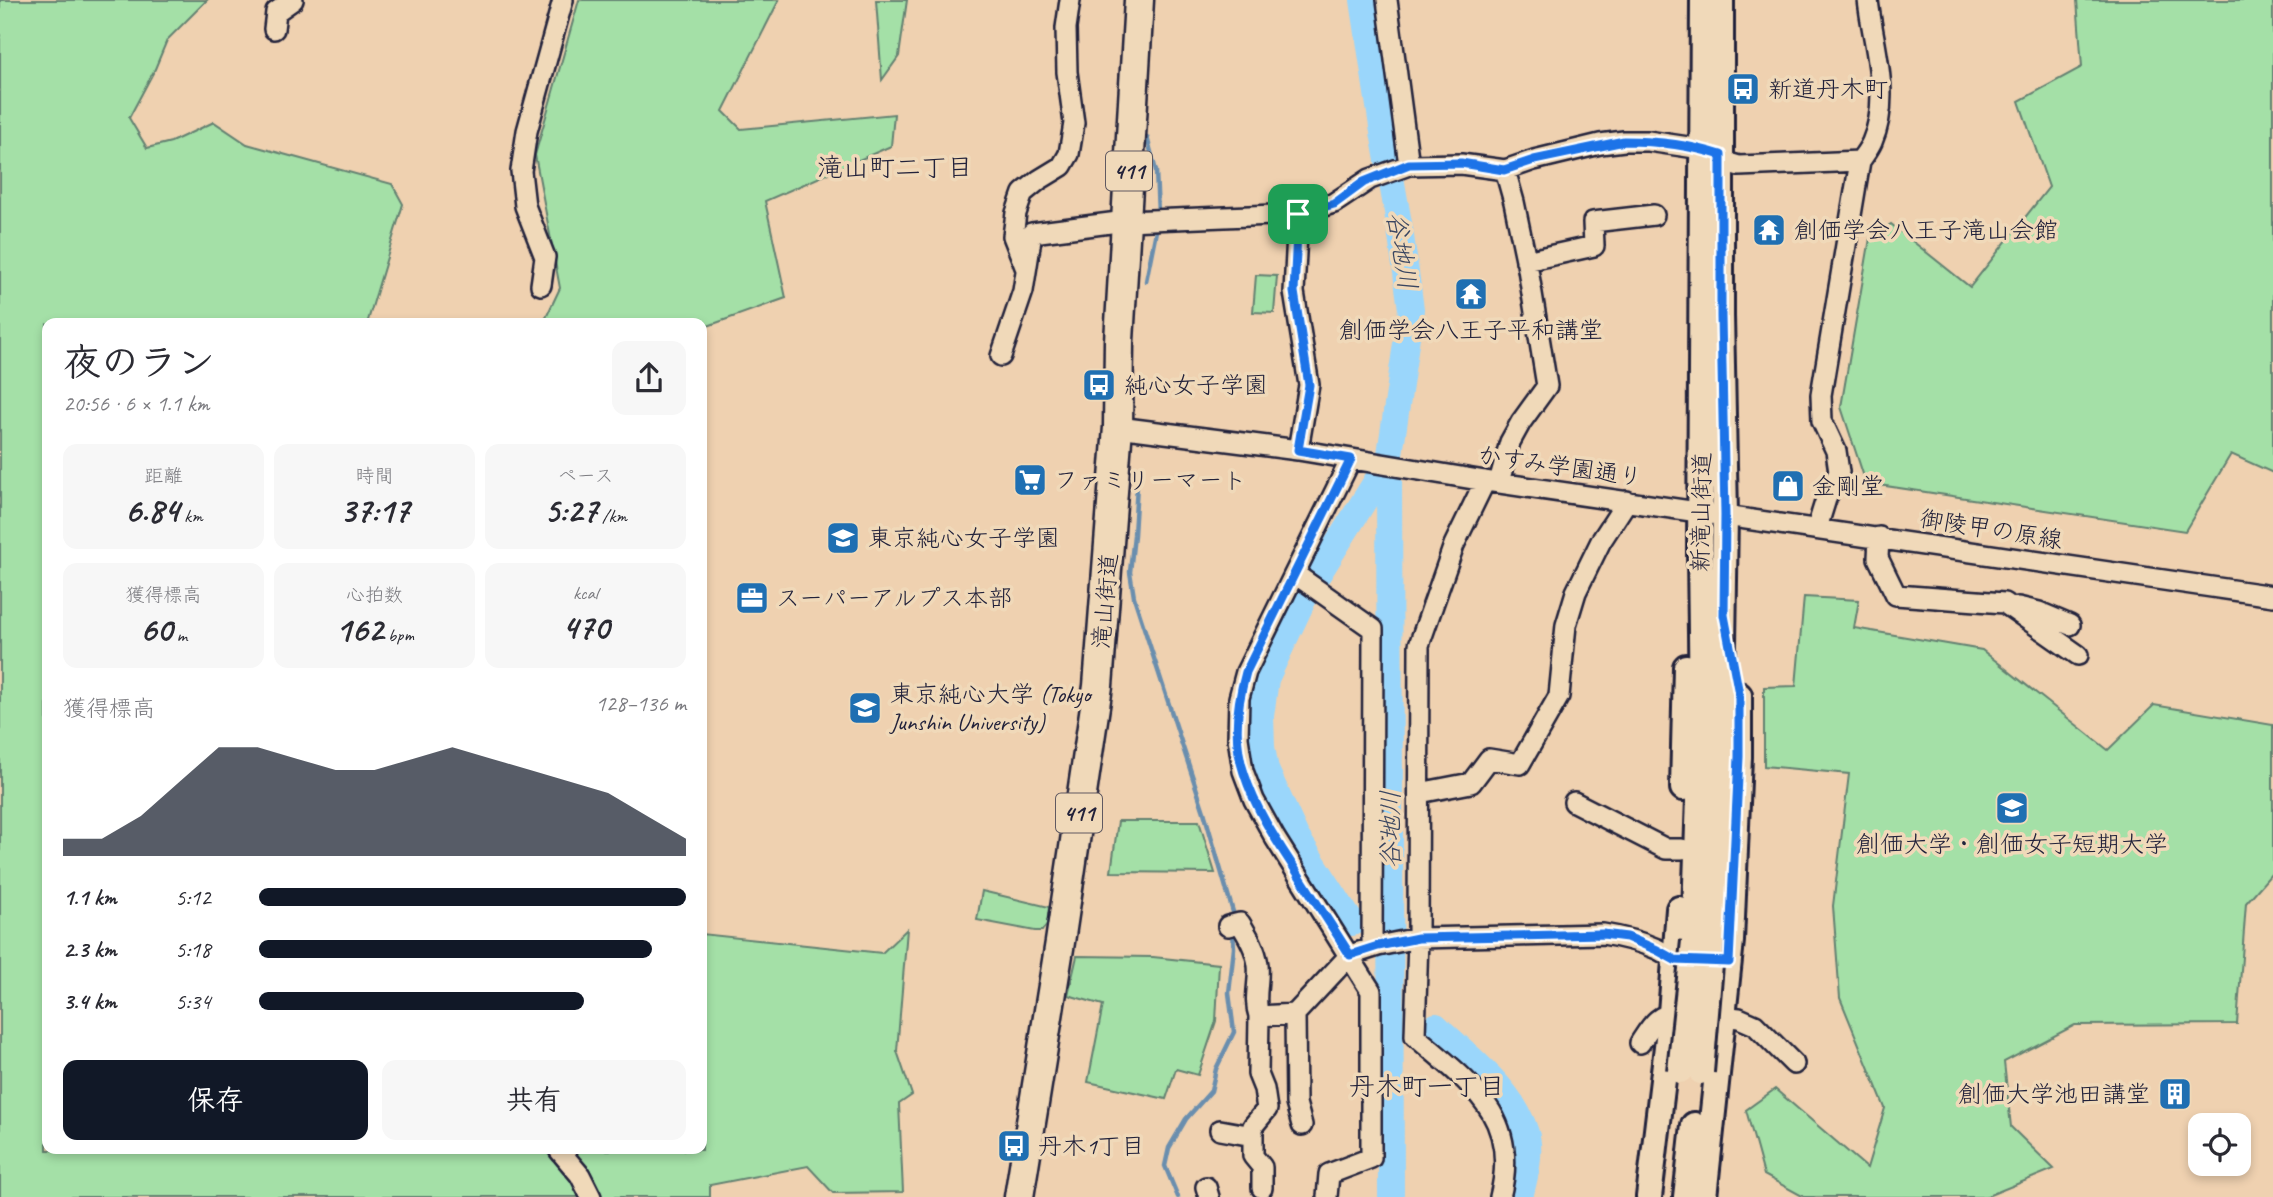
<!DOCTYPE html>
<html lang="ja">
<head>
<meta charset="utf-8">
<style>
	:root { --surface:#fff; --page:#f7f7f7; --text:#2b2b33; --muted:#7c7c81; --accent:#111827 }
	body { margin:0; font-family:Caveat,"Klee One",sans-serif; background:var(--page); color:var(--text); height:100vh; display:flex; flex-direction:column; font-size:26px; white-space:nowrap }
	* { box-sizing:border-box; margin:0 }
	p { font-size:23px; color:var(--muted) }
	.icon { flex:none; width:38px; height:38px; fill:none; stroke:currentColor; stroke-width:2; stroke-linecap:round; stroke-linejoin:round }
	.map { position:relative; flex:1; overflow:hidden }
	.side { position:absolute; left:42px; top:318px; width:665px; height:836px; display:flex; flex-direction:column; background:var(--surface); border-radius:14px; box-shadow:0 4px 10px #0003 }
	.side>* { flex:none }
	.tools { position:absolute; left:2188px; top:1113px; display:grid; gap:14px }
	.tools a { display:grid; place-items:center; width:63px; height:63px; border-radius:14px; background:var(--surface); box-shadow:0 4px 10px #0003; font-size:35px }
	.pin { position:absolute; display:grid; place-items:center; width:60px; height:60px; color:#fff; margin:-30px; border-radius:14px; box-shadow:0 4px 10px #0006 }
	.round { display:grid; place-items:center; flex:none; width:74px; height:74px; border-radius:14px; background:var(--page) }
	.overview { display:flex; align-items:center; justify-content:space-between; height:119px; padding:0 21px }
	h1 { font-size:38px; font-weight:800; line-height:52px }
	.figures { display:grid; grid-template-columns:repeat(3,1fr); gap:10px; height:119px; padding:7px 21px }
	.figures div { display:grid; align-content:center; border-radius:14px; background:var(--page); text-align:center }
	.figures b { font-size:35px; font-weight:800 }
	.figures small { font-size:19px; font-weight:400 }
	.figures p { font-size:19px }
	.chart { height:196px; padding:14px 21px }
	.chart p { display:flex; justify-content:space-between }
	.chart svg { width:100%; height:126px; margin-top:7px; fill:var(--accent); opacity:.7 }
	.action { display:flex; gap:14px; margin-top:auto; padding:14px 21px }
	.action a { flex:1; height:80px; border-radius:14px; background:var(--accent); color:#fff; font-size:28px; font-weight:800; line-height:80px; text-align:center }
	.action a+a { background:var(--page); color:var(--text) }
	ul { padding:0 21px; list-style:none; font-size:23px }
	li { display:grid; grid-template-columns:112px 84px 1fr; align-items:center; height:52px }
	li i { height:18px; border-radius:9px; background:var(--accent) }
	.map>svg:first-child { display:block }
</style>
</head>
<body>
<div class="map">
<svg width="2273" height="1197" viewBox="0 0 2273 1197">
	<rect width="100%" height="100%" fill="#efd1b0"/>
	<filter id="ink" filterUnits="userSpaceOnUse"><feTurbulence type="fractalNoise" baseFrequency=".0143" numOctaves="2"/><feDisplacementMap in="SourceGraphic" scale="14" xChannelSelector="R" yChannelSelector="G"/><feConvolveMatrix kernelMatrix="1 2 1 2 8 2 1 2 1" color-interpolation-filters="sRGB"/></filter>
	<g filter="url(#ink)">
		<!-- green -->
		<path fill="#a4e0a7" stroke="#638171" stroke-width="2" d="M0,0H207L167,40L155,69L129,118L147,148L171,142L214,122L247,144L392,184L403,204L367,324H47V1150H702V934L882,953L907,929L897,1051L912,1095L899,1104L903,1192L833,1193L808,1166L710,1185V1197H0Z
			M579,0H779L723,111L741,129L894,114L891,146L765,201L786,298L702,328V324H543L560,288L535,155Z
			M876,0H907L899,56L882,80Z
			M2077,0H2273V473L2231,454L2185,531L1866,483L1841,407L1870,238L1891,224L1970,287L2049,187L2019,101L2082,67Z
			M1256,275L1277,276L1274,313L1253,312Z
			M1804,597L1859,600L1854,628L1982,650L2108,750L2154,705L2273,725V872L2246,903L2237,1024L2075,1025L2004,1062L2011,1127L2054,1169L1985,1197H1804L1764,1175L1746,1110L1775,1089L1867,1168L1885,1108L1840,998L1833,906L1849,774L1764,766V687L1796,686Z
			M1118,821H1199L1215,873L1111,872Z
			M982,891L1049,907L1047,924L1042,931H1035L977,920Z
			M1077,956L1153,957L1219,964L1216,1021L1198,1075L1176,1069L1166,1099L1088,1082L1103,1005L1068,995Z"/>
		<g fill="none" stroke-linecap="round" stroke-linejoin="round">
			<!-- stream -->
			<path stroke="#6a8eae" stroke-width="4.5" d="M1147,137L1156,171L1158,213
				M1146,281L1157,226
				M1138,468L1134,535L1130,572L1134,597L1204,812L1233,912
				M1178,1197L1165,1166L1169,1148L1186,1119L1211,1091L1216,1069L1234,1032L1229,993L1234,948L1233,931"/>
			<!-- river -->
			<path stroke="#9ad6fb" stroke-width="26" d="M1363,0L1382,126L1400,229L1411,309L1389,461L1391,1197
				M1319,573L1389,461
				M1305,596L1266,679L1261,716L1262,747L1266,770L1296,836L1352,923
				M1436,1026C1468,1057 1513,1089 1526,1133C1532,1153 1525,1177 1520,1197"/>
			<defs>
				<path id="minor" d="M1387,0L1409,165
					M274,29L276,12L293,0
					M1526,261L1594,246L1593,222L1654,215
					M1026,269L1013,236L1016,213L1023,193L1039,180L1062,166L1069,154L1074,123L1067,72L1066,28L1070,0
					M541,285L545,257L525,206L521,171L527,131L563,0
					M1001,356L1023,291L1032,233L1126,221L1298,214L1334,203L1370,179L1409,165L1461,164L1505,170L1534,160L1600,144L1624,141H1648L1702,149L1721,155L1729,163L1739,166L1860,161
					M1118,427L1298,450L1485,481L2273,596
					M1298,450L1309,385L1294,292L1298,214
					M1485,481L1454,545L1419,645L1418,938L1415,1036C1470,1084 1521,1116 1500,1197
					M1499,482L1510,442L1521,422L1547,386L1528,269L1514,202L1505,170
					M1817,528L1826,499L1839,472L1836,451L1822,421L1821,395L1860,161C1864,155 1869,149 1872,142C1892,96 1873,46 1868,0
					M1879,537L1878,558L1896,595L2004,603L2078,655
					M1295,574L1373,629L1372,948
					M2018,607L2039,612L2070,625
					M1419,793L1471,783L1489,759L1520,764L1559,696L1566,625L1576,592L1601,541L1627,501
					M1574,802L1666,849H1682
					M1228,926L1240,923C1248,936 1256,949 1258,965C1260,982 1253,998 1259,1016L1295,1014L1350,955L1378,946L1418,938L1603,934C1622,937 1639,941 1657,949C1669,955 1675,960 1688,961
					M1295,1014L1296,1103L1302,1125
					M1711,1015L1739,1018L1755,1025L1794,1064
					M1259,1016L1258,1074L1264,1089L1267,1109L1253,1126V1156L1262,1167V1188
					M1640,1043C1651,1026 1658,1012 1681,1013
					M1220,1130L1253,1136
					M559,1150L580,1175L591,1197
					M1206,1187L1209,1197
					M1327,1197L1329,1174L1371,1158V991L1275,838L1254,800L1243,771L1238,738L1239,698L1246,672L1351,459"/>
				<path id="major" d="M1683,788L1686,667
					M1694,941L1702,711L1700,555L1703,0
					M1712,941L1722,710L1725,515L1721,316V0
					M1649,1197L1671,1013L1679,909
					M1686,1197L1694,1125
					M1704,1197L1731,941L1739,757V695"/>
				<path id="highway" d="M1019,1197L1060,942L1098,686L1118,427L1119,341L1139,0"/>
			</defs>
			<!-- minor casing -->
			<use href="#minor" stroke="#22223b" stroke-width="24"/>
			<!-- major casing -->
			<use href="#major" stroke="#22223b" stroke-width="30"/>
			<!-- highway casing -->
			<use href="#highway" stroke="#22223b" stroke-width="33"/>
			<!-- minor -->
			<use href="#minor" stroke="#f0d9b9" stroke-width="19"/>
			<!-- major -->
			<use href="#major" stroke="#f0d9b9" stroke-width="24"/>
			<!-- highway -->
			<use href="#highway" stroke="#f0d9b9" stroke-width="28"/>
			<defs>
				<path id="major-bridge" d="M1680,1071L1694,941
					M1701,1072L1712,941"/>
			</defs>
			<!-- major-bridge casing -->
			<use href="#major-bridge" stroke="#22223b" stroke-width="30" stroke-linecap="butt"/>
			<!-- major-bridge -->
			<use href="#major-bridge" stroke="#f0d9b9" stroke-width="24"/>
		</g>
	</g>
	<g fill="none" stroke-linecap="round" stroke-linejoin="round" filter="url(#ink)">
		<defs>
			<path id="route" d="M1624,141C1657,141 1690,145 1721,155V316L1725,515L1724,615L1739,694V757L1729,962L1675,960L1657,950L1627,937L1603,934L1418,938L1378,946L1350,955C1332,926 1313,898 1295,869C1275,839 1255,808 1244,773C1233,741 1237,704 1246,672L1351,459L1298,450L1309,385L1294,292L1298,214L1334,204L1364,182L1409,164L1461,163L1504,170L1534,160Z"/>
		</defs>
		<!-- route casing -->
		<use href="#route" stroke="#fff" stroke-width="14"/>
		<!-- route -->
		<use href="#route" stroke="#1a73e8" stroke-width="9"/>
	</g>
	<!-- icons -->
	<defs>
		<symbol id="bus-square" viewBox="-11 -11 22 22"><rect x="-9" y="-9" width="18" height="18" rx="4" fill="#1f6fb2" stroke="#f0d9b9"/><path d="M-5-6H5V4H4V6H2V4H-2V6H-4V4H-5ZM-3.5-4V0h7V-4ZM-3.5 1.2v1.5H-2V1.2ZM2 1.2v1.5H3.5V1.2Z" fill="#fff"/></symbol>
		<symbol id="temple-square" viewBox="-11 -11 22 22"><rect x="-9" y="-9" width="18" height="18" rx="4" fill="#1f6fb2" stroke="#f0d9b9"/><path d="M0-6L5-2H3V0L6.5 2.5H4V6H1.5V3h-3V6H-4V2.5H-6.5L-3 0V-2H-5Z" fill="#fff"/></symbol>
		<symbol id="supermarket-square" viewBox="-11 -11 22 22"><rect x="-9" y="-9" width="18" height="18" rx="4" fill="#1f6fb2" stroke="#f0d9b9"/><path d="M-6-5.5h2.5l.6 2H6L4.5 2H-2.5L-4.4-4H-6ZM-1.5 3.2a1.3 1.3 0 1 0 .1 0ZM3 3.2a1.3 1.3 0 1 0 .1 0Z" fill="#fff"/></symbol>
		<symbol id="shop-square" viewBox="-11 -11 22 22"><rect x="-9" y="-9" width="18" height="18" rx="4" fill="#1f6fb2" stroke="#f0d9b9"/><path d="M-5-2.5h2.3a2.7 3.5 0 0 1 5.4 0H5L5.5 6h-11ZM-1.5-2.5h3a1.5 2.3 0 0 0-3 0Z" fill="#fff"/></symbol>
		<symbol id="school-square" viewBox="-11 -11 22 22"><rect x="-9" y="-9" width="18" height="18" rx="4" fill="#1f6fb2" stroke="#f0d9b9"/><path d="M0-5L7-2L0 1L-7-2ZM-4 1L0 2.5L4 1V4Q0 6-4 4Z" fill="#fff"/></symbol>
		<symbol id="office-square" viewBox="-11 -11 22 22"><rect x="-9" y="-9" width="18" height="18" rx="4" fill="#1f6fb2" stroke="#f0d9b9"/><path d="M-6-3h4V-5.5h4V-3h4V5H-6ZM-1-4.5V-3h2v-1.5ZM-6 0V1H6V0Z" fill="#fff"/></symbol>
		<symbol id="university-square" viewBox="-11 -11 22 22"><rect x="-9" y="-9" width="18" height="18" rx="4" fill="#1f6fb2" stroke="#f0d9b9"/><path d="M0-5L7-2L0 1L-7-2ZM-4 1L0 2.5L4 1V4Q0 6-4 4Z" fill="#fff"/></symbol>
		<symbol id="building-square" viewBox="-11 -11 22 22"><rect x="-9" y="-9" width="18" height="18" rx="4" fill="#1f6fb2" stroke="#f0d9b9"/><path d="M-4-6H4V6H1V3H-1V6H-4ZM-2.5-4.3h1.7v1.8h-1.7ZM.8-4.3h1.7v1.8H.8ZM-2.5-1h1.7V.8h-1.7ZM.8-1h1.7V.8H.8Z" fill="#fff"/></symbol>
	</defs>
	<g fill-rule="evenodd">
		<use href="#bus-square" x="1724" y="70" width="38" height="38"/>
		<use href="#temple-square" x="1750" y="211" width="38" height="38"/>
		<use href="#temple-square" x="1452" y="275" width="38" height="38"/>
		<use href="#bus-square" x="1080" y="366" width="38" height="38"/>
		<use href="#supermarket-square" x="1011" y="461" width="38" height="38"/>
		<use href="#shop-square" x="1769" y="467" width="38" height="38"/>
		<use href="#school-square" x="824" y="519" width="38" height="38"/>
		<use href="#office-square" x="733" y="579" width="38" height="38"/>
		<use href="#university-square" x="846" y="689" width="38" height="38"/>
		<use href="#university-square" x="1993" y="789" width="38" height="38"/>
		<use href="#building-square" x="2156" y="1075" width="38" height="38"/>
		<use href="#bus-square" x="995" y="1127" width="38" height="38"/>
	</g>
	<g text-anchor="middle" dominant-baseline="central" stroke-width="7" stroke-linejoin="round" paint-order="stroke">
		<!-- shield labels -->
		<g fill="#f0d9b9" stroke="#605961" stroke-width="2">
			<rect x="1106" y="151.5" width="46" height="39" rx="5"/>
			<rect x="1056" y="793.5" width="46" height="39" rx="5"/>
		</g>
		<g font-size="23" font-weight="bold" fill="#22223b">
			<text x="1129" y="171">411</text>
			<text x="1079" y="813">411</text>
		</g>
		<!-- poi labels -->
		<g font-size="24" fill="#22223b" stroke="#f0d9b9" text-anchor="start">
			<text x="1768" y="89">新道丹木町</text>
			<text x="1794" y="230">創価学会八王子滝山会館</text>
			<text x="1471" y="330" text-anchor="middle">創価学会八王子平和講堂</text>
			<text x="1124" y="385">純心女子学園</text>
			<text x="1054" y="480">ファミリーマート</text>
			<text x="1812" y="486">金剛堂</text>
			<text x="868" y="538">東京純心女子学園</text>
			<text x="776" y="598">スーパーアルプス本部</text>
			<text x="890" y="694">東京純心大学 (Tokyo<tspan x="890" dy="28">Junshin University)</tspan></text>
			<text x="2012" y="844" text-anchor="middle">創価大学・創価女子短期大学</text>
			<text x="2150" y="1094" text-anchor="end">創価大学池田講堂</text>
			<text x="1038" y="1146">丹木1丁目</text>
		</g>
		<!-- street labels -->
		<g font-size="24" fill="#22223b" stroke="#f0d9b9">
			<text transform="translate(1560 466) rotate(8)">かすみ学園通り</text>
			<text transform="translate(1701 512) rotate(-89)">新滝山街道</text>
			<text transform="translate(1991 529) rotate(9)">御陵甲の原線</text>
			<text transform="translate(1105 601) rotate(-85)">滝山街道</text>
		</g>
		<!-- neighbourhood labels -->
		<g font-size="26" fill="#22223b" stroke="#f0d9b9">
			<text x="895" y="167">滝山町二丁目</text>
			<text x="1427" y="1086">丹木町一丁目</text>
		</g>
		<!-- water labels -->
		<g font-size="26" font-style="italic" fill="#3a4661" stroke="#f0d9b9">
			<text transform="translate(1402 251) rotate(81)">谷地川</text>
			<text transform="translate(1390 829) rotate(-90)">谷地川</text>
		</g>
	</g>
</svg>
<div class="tools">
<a><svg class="icon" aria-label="locate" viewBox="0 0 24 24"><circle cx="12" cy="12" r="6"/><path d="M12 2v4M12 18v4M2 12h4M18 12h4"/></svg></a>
</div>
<div class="pin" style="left:1298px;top:214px;background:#1e9e55"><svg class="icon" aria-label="arrive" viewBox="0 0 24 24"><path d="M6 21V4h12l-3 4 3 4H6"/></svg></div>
<section class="side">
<div class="overview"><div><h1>夜のラン</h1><p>20:56 · 6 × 1.1 km</p></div><a class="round"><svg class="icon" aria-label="share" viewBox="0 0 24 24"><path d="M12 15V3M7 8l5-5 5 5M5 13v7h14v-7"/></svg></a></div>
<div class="figures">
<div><p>距離</p><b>6.84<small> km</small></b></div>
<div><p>時間</p><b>37:17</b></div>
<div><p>ペース</p><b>5:27<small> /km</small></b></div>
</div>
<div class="figures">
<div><p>獲得標高</p><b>60<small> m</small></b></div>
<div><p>心拍数</p><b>162<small> bpm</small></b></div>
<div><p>kcal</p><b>470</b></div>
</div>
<div class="chart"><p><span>獲得標高</span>128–136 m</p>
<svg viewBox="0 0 160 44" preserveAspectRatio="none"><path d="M0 44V38L10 38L20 30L30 18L40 6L50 6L60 10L70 14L80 14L90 10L100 6L110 10L120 14L130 18L140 22L150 30L160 38V44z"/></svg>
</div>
<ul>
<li><b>1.1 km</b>5:12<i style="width:100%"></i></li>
<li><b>2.3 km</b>5:18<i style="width:92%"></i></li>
<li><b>3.4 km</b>5:34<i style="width:76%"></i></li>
</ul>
<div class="action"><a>保存</a><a>共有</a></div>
</section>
</div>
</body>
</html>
